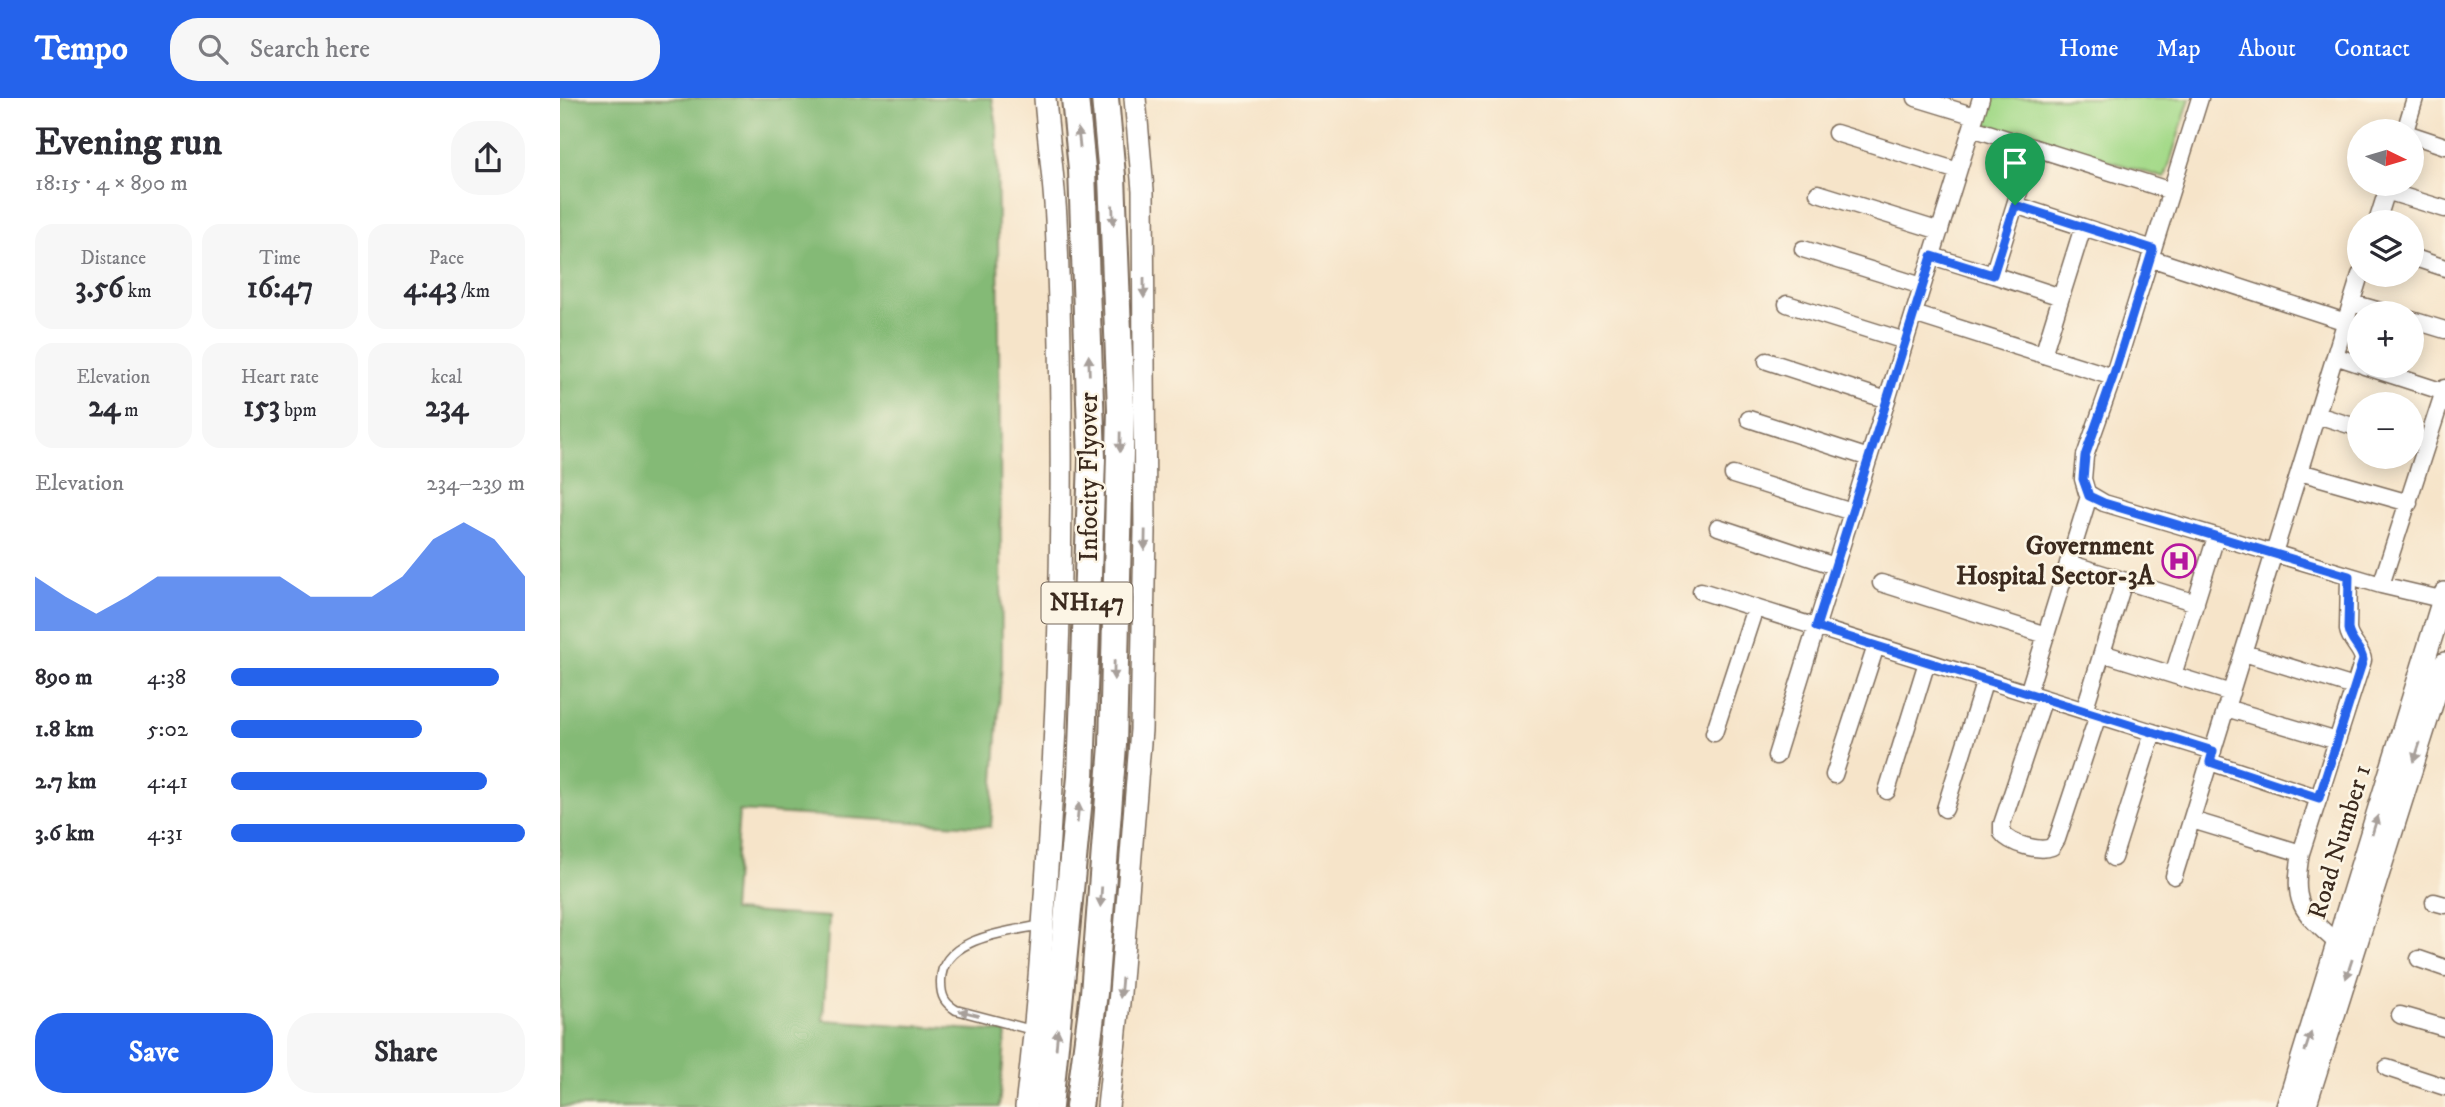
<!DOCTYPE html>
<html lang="en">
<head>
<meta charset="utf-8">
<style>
	:root { --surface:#fff; --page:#f7f7f7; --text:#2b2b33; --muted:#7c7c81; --accent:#2563eb }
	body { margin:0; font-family:"IM FELL DW Pica",serif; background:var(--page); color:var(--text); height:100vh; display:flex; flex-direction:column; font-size:26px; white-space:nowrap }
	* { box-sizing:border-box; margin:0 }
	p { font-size:23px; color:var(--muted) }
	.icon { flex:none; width:38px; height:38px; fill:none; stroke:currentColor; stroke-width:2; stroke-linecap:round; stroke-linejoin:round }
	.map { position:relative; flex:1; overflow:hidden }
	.drawer { display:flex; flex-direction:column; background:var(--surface); width:560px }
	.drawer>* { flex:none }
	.needle { width:46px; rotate:95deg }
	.controls { position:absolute; left:1787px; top:21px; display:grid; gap:14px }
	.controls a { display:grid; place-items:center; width:77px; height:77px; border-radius:50%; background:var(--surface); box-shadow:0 4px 18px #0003; font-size:35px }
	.pin { position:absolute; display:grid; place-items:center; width:60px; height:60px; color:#fff; margin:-72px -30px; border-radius:50% 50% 50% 0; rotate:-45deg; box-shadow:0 0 7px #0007 }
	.pin .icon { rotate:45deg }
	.round { display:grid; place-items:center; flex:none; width:74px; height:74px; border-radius:28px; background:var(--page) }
	.headline { display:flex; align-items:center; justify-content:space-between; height:119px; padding:0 35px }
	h1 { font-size:38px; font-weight:700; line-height:52px }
	.metrics { display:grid; grid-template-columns:repeat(3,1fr); gap:10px; height:119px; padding:7px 35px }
	.metrics div { display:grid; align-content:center; border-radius:18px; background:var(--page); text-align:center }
	.metrics b { font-size:30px; font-weight:700 }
	.metrics small { font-size:19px; font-weight:400 }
	.metrics p { font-size:19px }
	.chart { height:196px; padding:14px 35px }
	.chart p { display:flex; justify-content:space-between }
	.chart svg { width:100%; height:126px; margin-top:7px; fill:var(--accent); opacity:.7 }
	.button { display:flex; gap:14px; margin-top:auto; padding:14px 35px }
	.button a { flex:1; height:80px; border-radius:28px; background:var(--accent); color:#fff; font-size:28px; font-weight:700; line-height:80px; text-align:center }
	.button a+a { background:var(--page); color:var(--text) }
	ul { padding:0 35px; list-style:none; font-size:23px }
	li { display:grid; grid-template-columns:112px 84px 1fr; align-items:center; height:52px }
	li i { height:18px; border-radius:9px; background:var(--accent) }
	header { display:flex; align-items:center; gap:42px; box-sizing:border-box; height:98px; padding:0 35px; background:var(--accent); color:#fff }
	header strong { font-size:33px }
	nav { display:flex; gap:38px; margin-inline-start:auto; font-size:24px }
	.search { width:490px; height:63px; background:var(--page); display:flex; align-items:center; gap:18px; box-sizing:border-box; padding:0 24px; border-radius:28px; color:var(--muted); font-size:26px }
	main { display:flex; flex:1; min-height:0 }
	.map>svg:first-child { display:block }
</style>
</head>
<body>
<header>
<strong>Tempo</strong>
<div class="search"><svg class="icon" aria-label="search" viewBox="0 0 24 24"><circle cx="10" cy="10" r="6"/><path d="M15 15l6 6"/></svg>Search here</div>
<nav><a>Home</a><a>Map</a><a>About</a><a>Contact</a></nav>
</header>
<main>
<section class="drawer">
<div class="headline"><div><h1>Evening run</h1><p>18:15 · 4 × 890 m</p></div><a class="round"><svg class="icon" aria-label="share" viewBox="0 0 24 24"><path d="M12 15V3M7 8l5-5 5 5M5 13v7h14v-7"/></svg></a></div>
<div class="metrics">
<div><p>Distance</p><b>3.56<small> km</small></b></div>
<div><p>Time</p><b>16:47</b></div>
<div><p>Pace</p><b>4:43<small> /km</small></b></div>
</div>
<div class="metrics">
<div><p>Elevation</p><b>24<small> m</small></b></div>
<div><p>Heart rate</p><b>153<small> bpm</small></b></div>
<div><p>kcal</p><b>234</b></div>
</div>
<div class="chart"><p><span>Elevation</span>234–239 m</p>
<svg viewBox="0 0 160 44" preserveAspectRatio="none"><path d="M0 44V25L10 32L20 38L30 32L40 25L50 25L60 25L70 25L80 25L90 32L100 32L110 32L120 25L130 12L140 6L150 12L160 25V44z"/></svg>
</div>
<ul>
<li><b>890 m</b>4:38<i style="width:91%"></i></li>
<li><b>1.8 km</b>5:02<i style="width:65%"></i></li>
<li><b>2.7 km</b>4:41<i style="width:87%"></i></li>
<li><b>3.6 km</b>4:31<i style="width:100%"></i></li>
</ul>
<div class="button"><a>Save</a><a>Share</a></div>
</section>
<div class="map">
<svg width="1885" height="1009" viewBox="0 0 1885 1009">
	<rect width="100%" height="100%" fill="#fcf5e5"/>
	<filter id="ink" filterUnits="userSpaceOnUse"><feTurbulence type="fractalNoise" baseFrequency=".0143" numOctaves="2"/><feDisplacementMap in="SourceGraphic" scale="14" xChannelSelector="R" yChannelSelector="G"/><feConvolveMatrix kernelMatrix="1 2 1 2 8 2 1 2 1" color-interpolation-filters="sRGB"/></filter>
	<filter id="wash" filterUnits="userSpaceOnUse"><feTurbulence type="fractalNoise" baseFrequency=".00686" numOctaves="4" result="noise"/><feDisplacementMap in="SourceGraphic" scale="28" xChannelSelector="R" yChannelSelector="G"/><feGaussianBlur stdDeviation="1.57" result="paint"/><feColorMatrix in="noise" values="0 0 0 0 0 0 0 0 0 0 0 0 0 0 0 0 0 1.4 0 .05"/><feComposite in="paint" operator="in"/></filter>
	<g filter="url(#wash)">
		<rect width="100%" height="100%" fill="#f6e4c9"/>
		<!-- green -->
		<path fill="#a5da8a" stroke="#708254" stroke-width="2" d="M1431,0H1630L1605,80L1423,25Z"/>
		<!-- forest -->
		<path fill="#84ba76" stroke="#60724a" stroke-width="2" d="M0,0H432L437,28L442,564L431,729L179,713L172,813L269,819L263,922L446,934L439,1009H0Z"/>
	</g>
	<g filter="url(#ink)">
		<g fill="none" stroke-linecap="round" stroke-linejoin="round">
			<defs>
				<path id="service" d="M472,932L396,912C385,905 381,899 381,885C379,839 449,834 482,827"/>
				<path id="minor" d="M1356,0L1415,18
					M1640,0L1553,279L1525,358L1523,381L1527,395L1544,405L1821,487L1885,502
					M1412,30L1611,93
					M1845,33L1855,0
					M1276,35L1398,73
					M1852,37L1885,48
					M1826,93L1885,111
					M1258,95L1380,133
					M1455,107L1523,129
					M1817,124L1829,86
					M1243,151L1362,188
					M1372,158L1433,177L1473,49
					M1852,159L1885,170
					M1590,160L1786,224
					M1433,177L1501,199L1483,257
					M1501,199L1523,129L1593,151
					M1792,205L1827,215
					M1227,206L1345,243
					M1354,216L1553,279
					M1852,222L1885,232
					M1775,258L1799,266
					M1207,263L1327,302
					M1804,268L1884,294
					M1757,317L1799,330
					M1189,321L1309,360
					M1740,374L1849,405
					M1173,377L1292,414
					M1158,429L1275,468
					M1508,465L1636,505
					M1321,485L1486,537
					M1821,487L1885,290
					M1141,493L1653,653
					M1542,555L1564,483
					M1684,555L1794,589
					M1613,577L1656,439
					M1468,595L1529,398
					M1484,600L1442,726V735C1450,746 1479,754 1492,749L1497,741L1538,617
					M1666,610L1777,643
					M1524,613L1542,555L1671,595
					M1154,635L1195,510
					M1216,658L1421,0
					M1650,664L1759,700
					M1274,677L1316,548
					M1327,693L1367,564
					M1385,711L1425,582
					M1632,722L1741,755
					M1553,760L1593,634
					M1614,778L1800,177
					M1874,804L1885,807
					M1778,846C1741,812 1732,808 1741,755L1803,562C1802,551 1790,544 1788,532L1789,478
					M1859,861L1885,870
					M1840,917L1885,930
					M1827,970L1885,989"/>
				<path id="tertiary" d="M466,1009C477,920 483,830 489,740C502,535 505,327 496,121C494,81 488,40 485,0
					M548,1009L560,895L581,632L585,434L583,92L575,0
					M1727,1009L1885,495
					M1745,1009L1885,565"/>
				<path id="trunk" d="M489,1009L521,679L532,361L522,71L515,0
					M519,1009L534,895L553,647L561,312L552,78L545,0"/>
			</defs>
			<!-- service casing -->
			<use href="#service" stroke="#7c6b5a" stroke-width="11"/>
			<!-- minor casing -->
			<use href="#minor" stroke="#7c6b5a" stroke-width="19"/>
			<!-- tertiary casing -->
			<use href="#tertiary" stroke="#7c6b5a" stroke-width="24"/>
			<!-- trunk casing -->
			<use href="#trunk" stroke="#7c6b5a" stroke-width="30"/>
			<!-- service -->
			<use href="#service" stroke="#fff" stroke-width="8"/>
			<!-- minor -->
			<use href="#minor" stroke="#fff" stroke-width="16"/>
			<!-- tertiary -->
			<use href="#tertiary" stroke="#fff" stroke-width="21"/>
			<!-- trunk -->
			<use href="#trunk" stroke="#fff" stroke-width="26"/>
		</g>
		<!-- one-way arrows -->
		<defs><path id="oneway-solid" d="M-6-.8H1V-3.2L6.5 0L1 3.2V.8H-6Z" transform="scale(1.75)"/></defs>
		<g fill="#a79f9a">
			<use href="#oneway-solid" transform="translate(519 40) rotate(-96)"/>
			<use href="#oneway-solid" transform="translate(553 117) rotate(88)"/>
			<use href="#oneway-solid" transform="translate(584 190) rotate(90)"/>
			<use href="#oneway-solid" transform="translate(529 267) rotate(-92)"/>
			<use href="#oneway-solid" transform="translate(560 344) rotate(91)"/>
			<use href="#oneway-solid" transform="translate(585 442) rotate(91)"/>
			<use href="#oneway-solid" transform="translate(554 572) rotate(91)"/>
			<use href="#oneway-solid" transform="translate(1857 654) rotate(108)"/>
			<use href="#oneway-solid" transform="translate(518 715) rotate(-85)"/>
			<use href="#oneway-solid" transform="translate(1815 727) rotate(-73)"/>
			<use href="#oneway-solid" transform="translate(541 799) rotate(94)"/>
			<use href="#oneway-solid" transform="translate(1789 871) rotate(108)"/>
			<use href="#oneway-solid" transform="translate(561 890) rotate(95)"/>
			<use href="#oneway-solid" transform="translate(409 915) rotate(-166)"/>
			<use href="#oneway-solid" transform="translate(497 941) rotate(-85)"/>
			<use href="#oneway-solid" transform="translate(1748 944) rotate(-72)"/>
		</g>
	</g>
	<g fill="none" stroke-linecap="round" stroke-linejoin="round" filter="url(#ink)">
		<defs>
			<path id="route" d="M1455,107L1593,151L1553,279L1525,358L1523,381L1529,398L1544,405L1789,478L1788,531C1790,544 1802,551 1803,562L1759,700L1650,664L1653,653L1256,529L1372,158L1433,177Z"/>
		</defs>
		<!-- route casing -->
		<use href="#route" stroke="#fff" stroke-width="14"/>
		<!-- route -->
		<use href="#route" stroke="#2563eb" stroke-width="9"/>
	</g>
	<!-- icons -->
	<defs>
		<symbol id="hospital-ring" viewBox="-11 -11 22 22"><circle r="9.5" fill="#fcf5e5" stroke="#b5179e" stroke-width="1.5"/><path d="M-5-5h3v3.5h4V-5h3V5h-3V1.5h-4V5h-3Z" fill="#b5179e"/></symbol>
	</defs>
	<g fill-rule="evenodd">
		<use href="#hospital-ring" x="1600" y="444" width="38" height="38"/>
	</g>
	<g text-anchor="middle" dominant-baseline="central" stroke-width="5" stroke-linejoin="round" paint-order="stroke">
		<!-- shield labels -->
		<rect fill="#fcf5e5" stroke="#75675a" stroke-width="2" x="481.5" y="484.5" width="91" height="41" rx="5"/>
		<g font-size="24" font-weight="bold" fill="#3b2a1e">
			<text x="527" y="505">NH147</text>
		</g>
		<!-- street labels -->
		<g font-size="26" fill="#3b2a1e" stroke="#fcf5e5">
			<text transform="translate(529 379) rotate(-90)">Infocity Flyover</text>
			<text transform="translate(1780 744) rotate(-73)">Road Number 1</text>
		</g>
		<!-- poi labels -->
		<g font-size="26" font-weight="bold" fill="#3b2a1e" stroke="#fcf5e5" text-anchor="end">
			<text x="1594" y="448">Government<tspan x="1594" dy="30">Hospital Sector-3A</tspan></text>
		</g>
	</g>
</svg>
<div class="controls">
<a><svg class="needle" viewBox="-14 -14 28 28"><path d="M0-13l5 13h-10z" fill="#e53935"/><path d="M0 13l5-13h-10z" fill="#7c7c81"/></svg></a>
<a><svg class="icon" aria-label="layers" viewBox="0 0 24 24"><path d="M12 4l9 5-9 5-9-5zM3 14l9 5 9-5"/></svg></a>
<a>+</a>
<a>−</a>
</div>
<div class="pin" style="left:1455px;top:107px;background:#1e9e55"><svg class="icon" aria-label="arrive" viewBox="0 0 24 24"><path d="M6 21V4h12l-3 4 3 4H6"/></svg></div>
</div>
</main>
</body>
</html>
